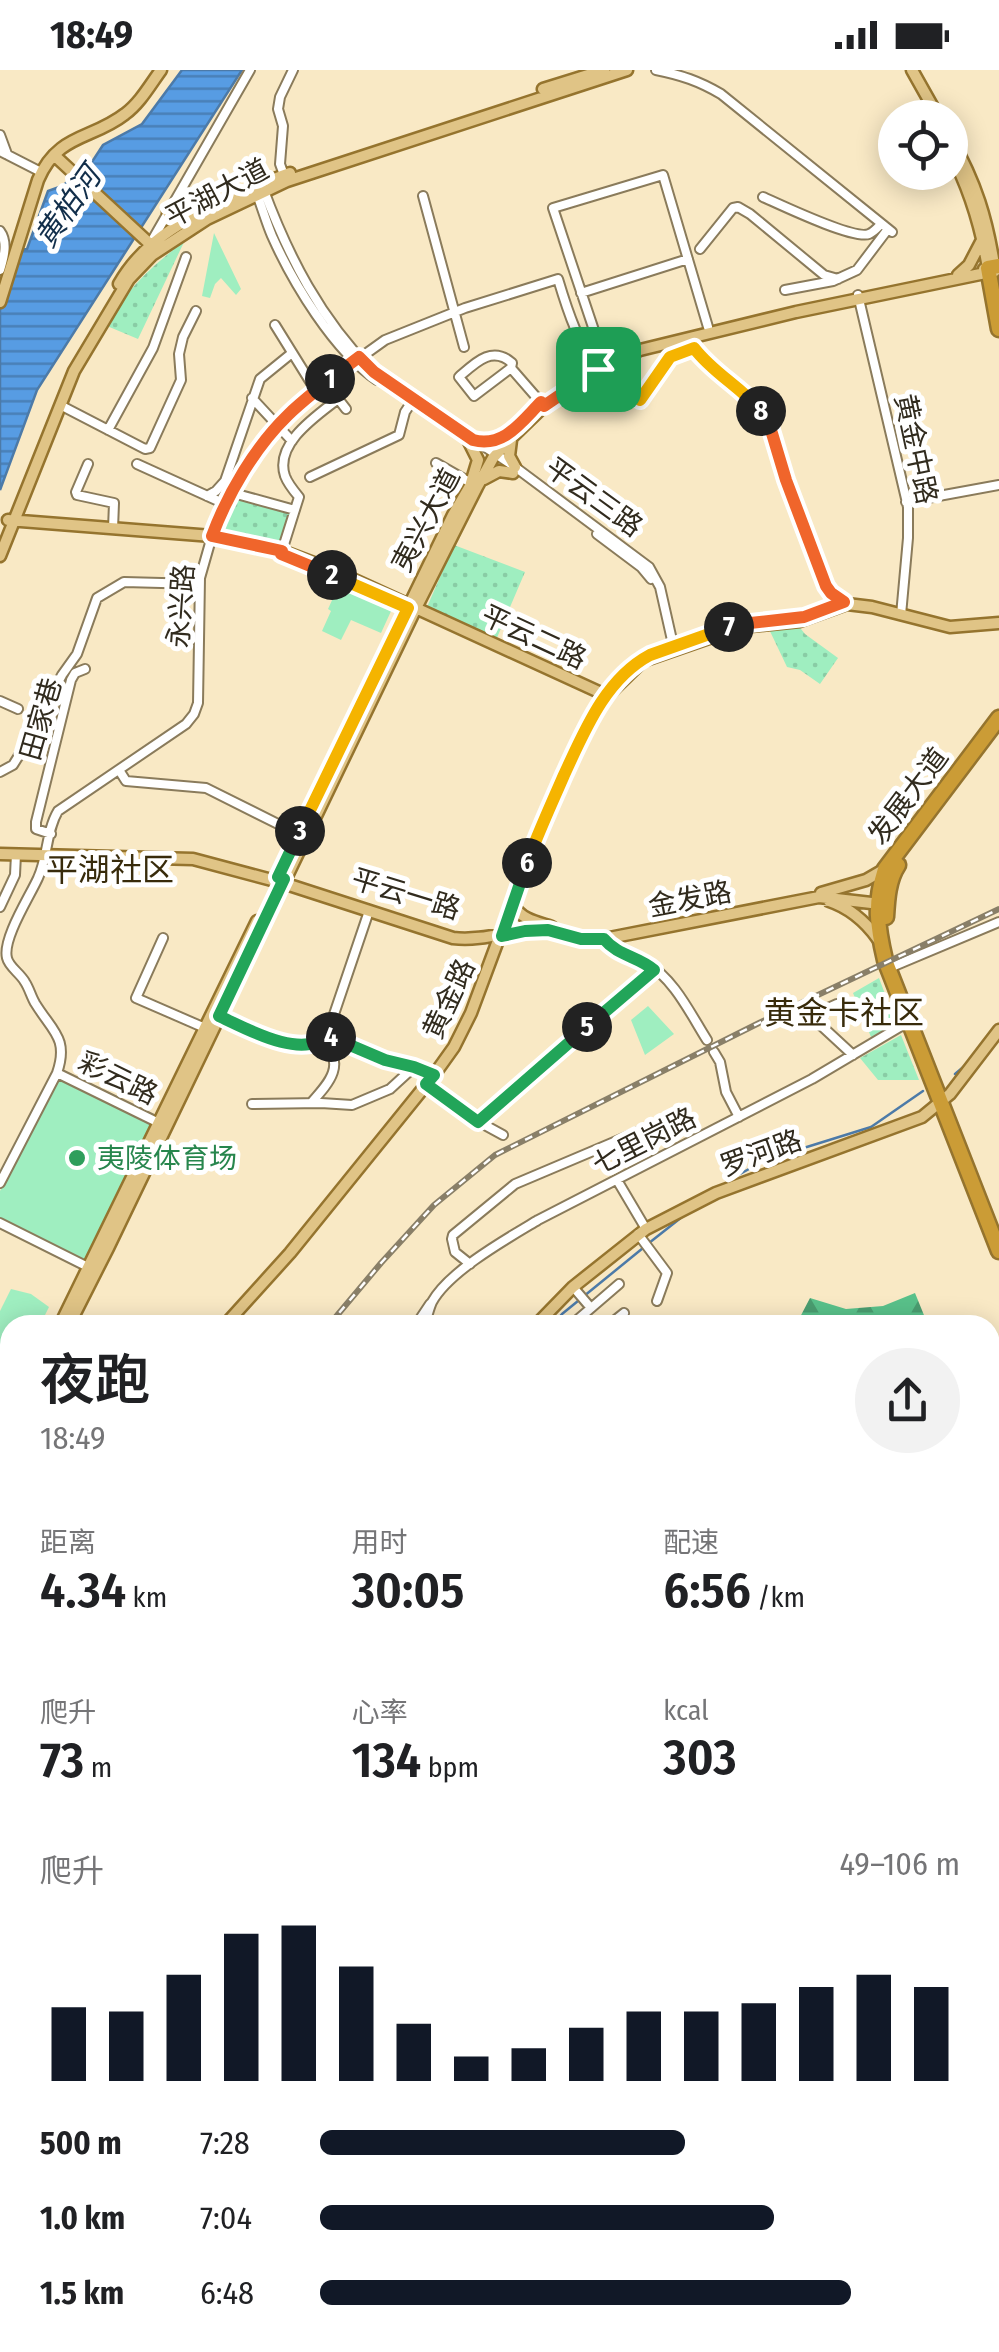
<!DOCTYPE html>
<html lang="zh">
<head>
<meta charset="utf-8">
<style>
	:root { --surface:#fff; --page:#f2f2f2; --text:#202124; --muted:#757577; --accent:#111827 }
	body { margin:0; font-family:"Fira Sans Condensed","Noto Sans SC",sans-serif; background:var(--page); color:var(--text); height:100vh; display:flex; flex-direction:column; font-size:38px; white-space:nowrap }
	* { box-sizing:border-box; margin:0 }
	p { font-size:32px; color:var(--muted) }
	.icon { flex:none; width:55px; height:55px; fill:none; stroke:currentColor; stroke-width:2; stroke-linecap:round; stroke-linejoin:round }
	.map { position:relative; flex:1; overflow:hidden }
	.sheet { position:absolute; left:0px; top:1245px; width:1000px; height:1038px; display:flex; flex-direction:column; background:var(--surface); border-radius:30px 30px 0 0; box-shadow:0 5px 25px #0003 }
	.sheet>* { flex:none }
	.buttons { position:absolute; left:878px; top:30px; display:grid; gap:20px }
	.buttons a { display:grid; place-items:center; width:90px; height:90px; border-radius:50%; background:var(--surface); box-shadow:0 5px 25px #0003; font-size:50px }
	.pin { position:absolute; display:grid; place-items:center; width:85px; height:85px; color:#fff; margin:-42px; border-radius:20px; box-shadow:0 5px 15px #0006 }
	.km { position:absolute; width:50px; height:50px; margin:-25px; border-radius:50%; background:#222; color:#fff; font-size:28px; line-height:50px; text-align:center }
	.round { display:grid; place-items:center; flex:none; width:105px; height:105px; border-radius:52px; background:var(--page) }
	.head { display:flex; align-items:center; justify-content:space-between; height:170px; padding:0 40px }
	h1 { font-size:55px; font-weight:600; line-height:75px }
	.figures { display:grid; grid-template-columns:repeat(3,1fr); gap:15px; height:170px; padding:10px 40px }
	.figures div { display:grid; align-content:center }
	.figures b { font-size:50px; font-weight:600 }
	.figures small { font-size:28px; font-weight:400 }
	.figures p { font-size:28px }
	.chart { height:280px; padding:20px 40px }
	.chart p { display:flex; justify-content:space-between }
	.chart svg { width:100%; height:180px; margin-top:10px; stroke:var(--accent); stroke-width:6 }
	ul { padding:0 40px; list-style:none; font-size:32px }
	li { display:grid; grid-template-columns:160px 120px 1fr; align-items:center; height:75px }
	li i { height:25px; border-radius:12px; background:var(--accent) }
	.status { display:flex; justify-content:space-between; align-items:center; height:70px; padding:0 50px; background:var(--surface); direction:ltr }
	.status svg { height:28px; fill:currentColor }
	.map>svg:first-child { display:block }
</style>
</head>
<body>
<div class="status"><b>18:49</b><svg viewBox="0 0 49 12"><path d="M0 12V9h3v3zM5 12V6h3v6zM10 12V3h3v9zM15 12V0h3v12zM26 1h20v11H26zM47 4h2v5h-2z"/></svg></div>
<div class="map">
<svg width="999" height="2282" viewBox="0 0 999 2282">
	<defs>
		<pattern id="green-dots" width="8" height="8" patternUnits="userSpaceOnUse" patternTransform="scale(2.5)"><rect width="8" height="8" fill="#9feec0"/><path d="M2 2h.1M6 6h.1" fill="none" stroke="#89cca5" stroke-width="1.8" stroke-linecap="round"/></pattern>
		<pattern id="forest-firs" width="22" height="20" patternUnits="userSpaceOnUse" patternTransform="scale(2.5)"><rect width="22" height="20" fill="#59c18a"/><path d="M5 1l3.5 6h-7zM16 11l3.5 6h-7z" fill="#4a9d70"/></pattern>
		<pattern id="water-rules" width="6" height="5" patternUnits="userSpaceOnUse" patternTransform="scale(2.5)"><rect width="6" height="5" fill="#579ce3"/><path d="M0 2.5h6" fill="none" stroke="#497fb7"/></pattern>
	</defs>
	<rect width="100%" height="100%" fill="#f9e9c5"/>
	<!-- green -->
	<path fill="url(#green-dots)" d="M185,170L138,269L107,256C129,215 150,199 185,170Z
		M237,422L299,439L285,479L217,464L227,436Z
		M454,475L525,502L496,570L427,537Z
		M797,554L805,564L838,588L820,614L800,600L787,597L768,557Z
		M879,908L896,953L871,967L853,923Z
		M901,965L919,1010H878L860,988Z"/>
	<!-- forest -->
	<path fill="url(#forest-firs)" d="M915,1223L928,1255H798V1251L810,1228L846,1239L883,1236Z
		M997,1745L999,2028L990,2032V1859L993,1820L990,1795V1754Z
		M999,2046V2282H908L905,2273L990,2272V2050Z
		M0,2200L10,2211V2272L66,2273L68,2282H0Z"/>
	<!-- pitch -->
	<path fill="#9feec0" d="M214,163L241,219L236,225L221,208L215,214L210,228L202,226Z
		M339,515L392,539L381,563L351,550L341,570L322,561L331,541L328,539Z
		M648,936L674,964L645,985L631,950Z
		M59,1008L154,1054L85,1192L0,1148V1121Z
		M11,1219L31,1224L49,1237L40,1255H10V1288L0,1285V1241Z"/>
	<!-- water -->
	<path fill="url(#water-rules)" stroke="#4c7aa8" stroke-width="2.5" d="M182,0H242L37,320L0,420V213L13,181L27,179L48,121L62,116L90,95L103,75L142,54Z"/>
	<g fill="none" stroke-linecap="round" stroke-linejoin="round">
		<!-- stream -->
		<path stroke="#4c7aa8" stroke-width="2.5" d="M955,1004L968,993
			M731,1109L765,1090L871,1057L923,1021
			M649,1173L687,1143
			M552,1255L562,1244L643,1178
			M0,1669H10"/>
		<defs>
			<path id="minor" d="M656,0C681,5 699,11 721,24L892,162
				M0,65L7,84
				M0,81L41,102
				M284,105L280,94L283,56L278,39L280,27L293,0
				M263,118C289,188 320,248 373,302L515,397L649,497L660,517L674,579
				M256,122C262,137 266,152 272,166C293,213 334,281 377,310
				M423,126L464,277
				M763,127C781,135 854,170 869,164C874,162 878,157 881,154
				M0,161C8,172 4,187 0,200
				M150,174L250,0
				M700,179L733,138L738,137L750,144L824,205L838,209
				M785,220L833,211L857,200L888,159
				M581,223L688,189
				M858,225L908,437V468L901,545
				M275,255L316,321
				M604,290L553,138L663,105L708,257
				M511,298L474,326L459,307C475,293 492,275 512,293L511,298L544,336
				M326,313L346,339
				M252,328L292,371
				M60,335L145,379L150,378L181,310L179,284L183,267L196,241
				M108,360L153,278L186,187
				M436,393L471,413
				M88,394L76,422L77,425L114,433L113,459
				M137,394L225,434
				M310,407L399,365L405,342L411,333
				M233,423L295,440
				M207,426L216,421L225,411L260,309L292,283
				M906,432L999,415
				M597,464L641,497L651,509
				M281,484L299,427C294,421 288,414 285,406C274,374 316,346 338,329
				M0,631L18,639
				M119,700L126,711L206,718L298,764
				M0,702L13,695L18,687L62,605L77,584L97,528L124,512L199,514
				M51,764L36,759V752L71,610L75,603L85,599
				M0,837L15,805L16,784
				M163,868L136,928L205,958
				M604,869C616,884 629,885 646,893C674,908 691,945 707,970
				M894,896L999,852
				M837,934L815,944L813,948L853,985
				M219,946C245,957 303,991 327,965L369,841
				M327,965L385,991L422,999L434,1005
				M714,982L720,992L726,1022L739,1047
				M57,1003L159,1053
				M427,1015L470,1047L503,1065
				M311,1033C329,1013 347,994 322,970
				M252,1034L321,1033L352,1035L390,1019L414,997
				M478,1052L654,900
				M617,1110L646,1159
				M0,1113L57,1003C69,968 52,961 35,933C31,926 29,918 25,912C20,903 9,897 7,888C2,869 30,826 38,808C48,787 46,761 58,741L186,654L194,644L198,633L200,508L212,466L225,434L253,388L286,347L332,308L385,270L465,238L558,209C567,239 579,278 602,302C612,314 627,322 640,330L670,287L694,278L708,296L747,326L765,347L826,517L831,523L847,534
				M0,1153L88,1197
				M638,1164L667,1203L657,1231
				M470,1194L455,1182L452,1169L453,1165L515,1114L652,1056
				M573,1217L591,1238
				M416,1255L430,1234
				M424,1255C427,1248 429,1239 432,1232C449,1201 508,1168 538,1150L812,1009L908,952
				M579,1255L576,1251L619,1214
				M609,1255L624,1243
				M0,1518L10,1514
				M0,1537L10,1532
				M990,1618L999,1615
				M0,1783L10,1788
				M274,2272L280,2282
				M920,2272L925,2282
				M537,2282L538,2277L544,2272"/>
			<path id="major" d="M912,0L939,48
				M543,19L604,0
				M950,82C970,119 981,157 988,198L984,199
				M54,85L150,174
				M168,142L172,151L180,153
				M958,205L969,195L981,172
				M119,214C145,168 191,146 238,125C255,118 272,109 290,103
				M0,232L38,110C58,63 92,70 125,44C140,33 150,15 161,0
				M473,369L496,371L509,364
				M511,370L509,386L515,397
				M469,372L478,390L471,413
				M484,409L499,401L513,403
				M8,450L212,466L282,481L335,501L599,622L604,629
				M0,486L74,301L129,209L152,185L207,149L287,111L627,0
				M318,723L453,445L473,411
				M0,784L193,789L283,813L453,868C489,872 518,856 549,860C570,863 579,870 604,869L819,827L880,834
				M821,823L866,810L885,799
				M829,831C850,838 865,851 878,869
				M513,835C522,850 537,852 552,857
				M60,1255L257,851
				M69,1255L108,1178L416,538L477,417L493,388L512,367L544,336L572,316L610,292L640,280L796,242L995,201C987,148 976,113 950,67
				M225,1255L290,1183L434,1005L454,977L471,943L538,763L589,650L604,629L643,591L741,557L800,551L847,534L872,537L950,557L999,553
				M536,1255L573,1217L646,1159L716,1123L922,1047L950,1024L999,960
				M0,1316L10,1322
				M0,1395L10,1373
				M990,1457L999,1442
				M0,1654L10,1655
				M0,1826L10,1829
				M0,2034L10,1956
				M990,2040L999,2036
				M0,2182L10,2193
				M74,2272L76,2282
				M83,2272L94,2282
				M887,2272L891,2282
				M897,2272L901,2282
				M102,2282L104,2272
				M710,2282L727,2272"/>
			<path id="highway" d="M999,196L988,198L999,259
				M999,648L885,799C874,834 877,856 885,890L999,1181
				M886,847C887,830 888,810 898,795"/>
		</defs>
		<!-- minor casing -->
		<use href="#minor" stroke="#8a7b5b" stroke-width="12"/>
		<!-- major casing -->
		<use href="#major" stroke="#95742e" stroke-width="15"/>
		<!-- highway casing -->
		<use href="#highway" stroke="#95742e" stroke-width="19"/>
		<!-- minor -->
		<use href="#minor" stroke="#fff" stroke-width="8"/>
		<!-- major -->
		<use href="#major" stroke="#e0c486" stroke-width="10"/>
		<!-- highway -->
		<use href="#highway" stroke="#cb9c36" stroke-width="14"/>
		<defs>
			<path id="rail" d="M329,1255L381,1193L434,1135L495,1085L759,953L999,839
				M0,1525L10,1521"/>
		</defs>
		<!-- rail casing -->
		<use href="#rail" stroke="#897f68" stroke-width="6"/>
		<!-- rail -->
		<use href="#rail" stroke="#fff" stroke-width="2.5" stroke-dasharray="8" stroke-linecap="butt"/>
	</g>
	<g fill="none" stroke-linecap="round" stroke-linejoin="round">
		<defs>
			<path id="split-1" d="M330,309L359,287L374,302L473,370C504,378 521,352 541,332L544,336L598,299"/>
			<path id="split-2" d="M330,309C316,321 301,332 288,345C255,377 228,423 212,466L282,481L281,484L332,505"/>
			<path id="split-3" d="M300,761L408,538L332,505"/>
			<path id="split-4" d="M300,761L278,807L284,809L219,946C245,958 303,991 327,965L331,967"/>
			<path id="split-5" d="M331,967L385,990L414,997L434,1005L426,1014L478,1052L587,957"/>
			<path id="split-6" d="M527,793L502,866L525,861L548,860L581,869H604C618,886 638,886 654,900L587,957"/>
			<path id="split-7" d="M527,793C538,763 551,735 564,705C584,662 605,609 650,585L729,557"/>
			<path id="split-8" d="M729,557L741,554L804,547L844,532L831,523L826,516L786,410L771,360L761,341"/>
			<path id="split-9" d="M598,299L640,330L670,287L694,278C714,304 740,316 761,341"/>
		</defs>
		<!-- split-1 casing -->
		<use href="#split-1" stroke="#fff" stroke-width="20"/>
		<!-- split-2 casing -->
		<use href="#split-2" stroke="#fff" stroke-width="20"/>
		<!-- split-3 casing -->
		<use href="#split-3" stroke="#fff" stroke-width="20"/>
		<!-- split-4 casing -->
		<use href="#split-4" stroke="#fff" stroke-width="20"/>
		<!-- split-5 casing -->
		<use href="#split-5" stroke="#fff" stroke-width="20"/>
		<!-- split-6 casing -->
		<use href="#split-6" stroke="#fff" stroke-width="20"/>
		<!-- split-7 casing -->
		<use href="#split-7" stroke="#fff" stroke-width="20"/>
		<!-- split-8 casing -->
		<use href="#split-8" stroke="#fff" stroke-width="20"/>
		<!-- split-9 casing -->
		<use href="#split-9" stroke="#fff" stroke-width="20"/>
		<!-- split-1 -->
		<use href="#split-1" stroke="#f0652b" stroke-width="12"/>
		<!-- split-2 -->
		<use href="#split-2" stroke="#f0652b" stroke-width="12"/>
		<!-- split-3 -->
		<use href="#split-3" stroke="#f5b400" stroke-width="12"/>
		<!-- split-4 -->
		<use href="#split-4" stroke="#22a559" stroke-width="12"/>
		<!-- split-5 -->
		<use href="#split-5" stroke="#22a559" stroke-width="12"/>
		<!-- split-6 -->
		<use href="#split-6" stroke="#22a559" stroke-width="12"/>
		<!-- split-7 -->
		<use href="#split-7" stroke="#f5b400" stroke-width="12"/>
		<!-- split-8 -->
		<use href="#split-8" stroke="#f0652b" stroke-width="12"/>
		<!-- split-9 -->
		<use href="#split-9" stroke="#f5b400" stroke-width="12"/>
	</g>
	<!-- markers -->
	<circle fill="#2e9e5b" stroke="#fff" stroke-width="4" cx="77" cy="1088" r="10"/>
	<g text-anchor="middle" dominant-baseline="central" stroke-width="10" stroke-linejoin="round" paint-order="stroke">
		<!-- street labels -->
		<g font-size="28" fill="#312b1e" stroke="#fff">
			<text transform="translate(217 123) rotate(-28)">平湖大道</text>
			<text transform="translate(916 379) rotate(78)">黄金中路</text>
			<text transform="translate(594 427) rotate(36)">平云三路</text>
			<text transform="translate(426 450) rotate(-62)">夷兴大道</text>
			<text transform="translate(181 536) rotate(-86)">永兴路</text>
			<text transform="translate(534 567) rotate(25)">平云二路</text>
			<text transform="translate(41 649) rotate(-74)">田家巷</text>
			<text transform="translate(908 726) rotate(-53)">发展大道</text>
			<text transform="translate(406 824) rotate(17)">平云一路</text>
			<text transform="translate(690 829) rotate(-11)">金发路</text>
			<text transform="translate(449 929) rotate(-65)">黄金路</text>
			<text transform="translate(118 1008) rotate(26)">彩云路</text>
			<text transform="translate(644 1071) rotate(-27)">七里岗路</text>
			<text transform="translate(761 1083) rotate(-20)">罗河路</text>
		</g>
		<!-- leisure labels -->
		<g font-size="28" fill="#27864d" stroke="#fff" text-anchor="start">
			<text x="97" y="1088">夷陵体育场</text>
		</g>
		<!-- water labels -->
		<g font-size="30" font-style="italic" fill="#112e4a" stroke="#fff">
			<text transform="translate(68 137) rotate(-55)">黄柏河</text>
		</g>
		<!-- quarter labels -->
		<g font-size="32" fill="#382b0b" stroke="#fff">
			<text x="110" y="800">平湖社区</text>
			<text x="844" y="943">黄金卡社区</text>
		</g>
	</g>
</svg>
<div class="buttons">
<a><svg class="icon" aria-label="locate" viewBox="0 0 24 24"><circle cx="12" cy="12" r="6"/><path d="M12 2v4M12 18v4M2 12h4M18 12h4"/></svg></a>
</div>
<div class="pin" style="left:598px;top:299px;background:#1e9e55"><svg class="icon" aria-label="arrive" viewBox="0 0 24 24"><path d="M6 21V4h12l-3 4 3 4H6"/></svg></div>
<b class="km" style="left:330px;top:309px">1</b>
<b class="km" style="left:332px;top:505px">2</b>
<b class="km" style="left:300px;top:761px">3</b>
<b class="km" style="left:331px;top:967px">4</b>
<b class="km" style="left:587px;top:957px">5</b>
<b class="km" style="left:527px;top:793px">6</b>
<b class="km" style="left:729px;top:557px">7</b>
<b class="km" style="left:761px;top:341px">8</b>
<section class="sheet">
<div class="head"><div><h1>夜跑</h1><p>18:49</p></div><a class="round"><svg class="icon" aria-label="share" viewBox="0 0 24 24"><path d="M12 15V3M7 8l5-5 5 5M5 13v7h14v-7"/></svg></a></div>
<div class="figures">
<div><p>距离</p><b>4.34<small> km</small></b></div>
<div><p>用时</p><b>30:05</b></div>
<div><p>配速</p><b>6:56<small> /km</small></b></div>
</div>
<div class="figures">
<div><p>爬升</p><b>73<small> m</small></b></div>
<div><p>心率</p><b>134<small> bpm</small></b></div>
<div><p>kcal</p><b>303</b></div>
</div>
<div class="chart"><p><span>爬升</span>49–106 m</p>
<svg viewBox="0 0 160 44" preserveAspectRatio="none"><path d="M5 44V26M15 44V27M25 44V18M35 44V8M45 44V6M55 44V16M65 44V30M75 44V38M85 44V36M95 44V31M105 44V27M115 44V27M125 44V25M135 44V21M145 44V18M155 44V21"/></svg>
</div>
<ul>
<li><b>500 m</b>7:28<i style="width:57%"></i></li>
<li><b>1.0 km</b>7:04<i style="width:71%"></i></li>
<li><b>1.5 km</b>6:48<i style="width:83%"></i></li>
</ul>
</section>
</div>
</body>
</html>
